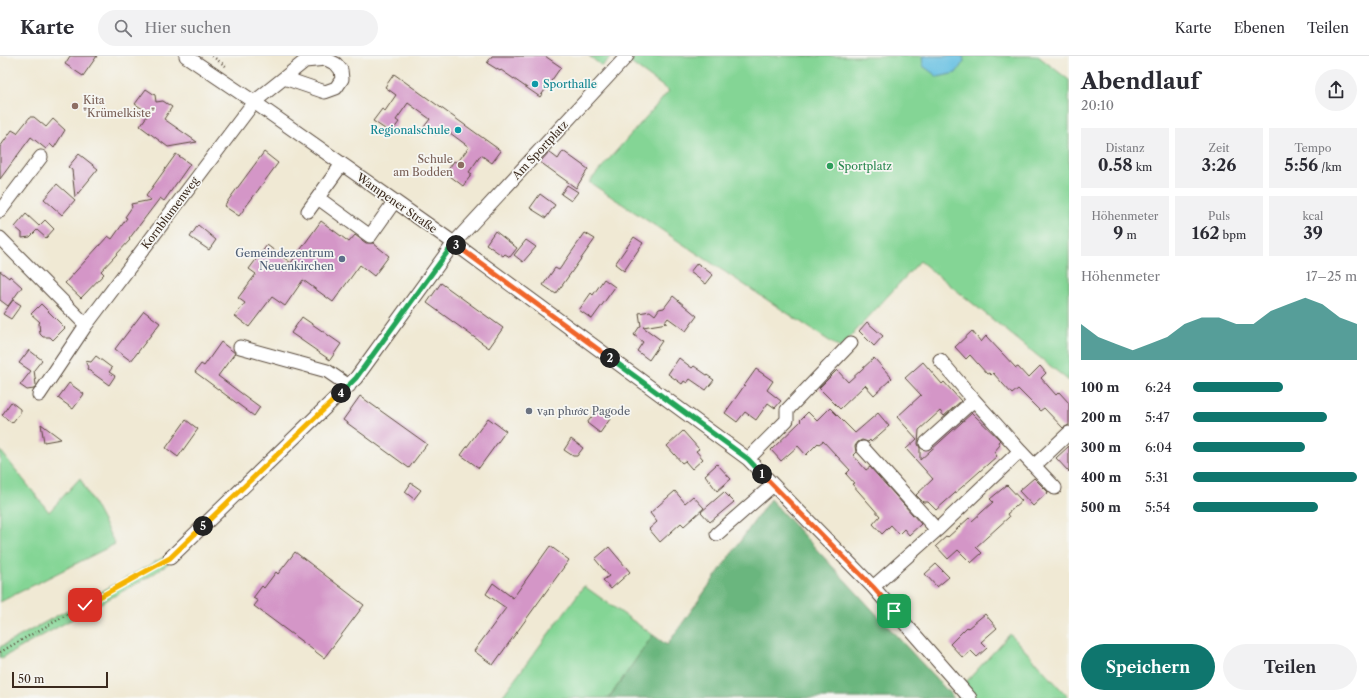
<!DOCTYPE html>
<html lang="de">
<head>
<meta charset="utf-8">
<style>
	:root { --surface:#fff; --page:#f2f2f3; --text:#2b2b33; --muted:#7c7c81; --line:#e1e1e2; --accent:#0f766e }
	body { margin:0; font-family:"Libre Caslon Text",serif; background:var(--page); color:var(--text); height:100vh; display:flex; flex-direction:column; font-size:15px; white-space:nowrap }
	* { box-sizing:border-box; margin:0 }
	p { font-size:13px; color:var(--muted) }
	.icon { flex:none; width:22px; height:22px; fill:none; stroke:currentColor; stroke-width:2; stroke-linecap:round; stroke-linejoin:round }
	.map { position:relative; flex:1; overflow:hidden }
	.sheet { display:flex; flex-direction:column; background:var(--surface); width:300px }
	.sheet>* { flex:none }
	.scale { position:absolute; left:12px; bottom:10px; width:96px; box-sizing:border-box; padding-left:4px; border:2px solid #3b2a1e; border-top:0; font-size:11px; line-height:14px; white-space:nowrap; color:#3b2a1e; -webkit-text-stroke:3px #f6f6f2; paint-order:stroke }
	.pin { position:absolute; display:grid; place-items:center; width:34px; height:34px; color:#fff; margin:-17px; border-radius:8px; box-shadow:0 2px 6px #0006 }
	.km { position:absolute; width:20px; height:20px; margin:-10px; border-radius:50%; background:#222; color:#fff; font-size:11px; line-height:20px; text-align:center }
	.round { display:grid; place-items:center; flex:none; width:42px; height:42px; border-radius:21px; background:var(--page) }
	.overview { display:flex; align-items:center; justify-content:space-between; height:68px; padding:0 12px }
	h1 { font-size:22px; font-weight:700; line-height:30px }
	.figures { display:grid; grid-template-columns:repeat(3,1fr); gap:6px; height:68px; padding:4px 12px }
	.figures div { display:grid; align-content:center; border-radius:0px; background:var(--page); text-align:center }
	.figures b { font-size:17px; font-weight:700 }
	.figures small { font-size:11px; font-weight:400 }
	.figures p { font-size:11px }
	.chart { height:112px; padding:8px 12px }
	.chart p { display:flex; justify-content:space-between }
	.chart svg { width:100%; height:72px; margin-top:4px; fill:var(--accent); opacity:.7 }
	.primary-button { display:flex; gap:8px; margin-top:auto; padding:8px 12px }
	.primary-button a { flex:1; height:46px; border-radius:24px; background:var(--accent); color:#fff; font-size:16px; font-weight:700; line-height:46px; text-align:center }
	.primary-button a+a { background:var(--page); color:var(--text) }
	ul { padding:0 12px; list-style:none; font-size:13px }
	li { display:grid; grid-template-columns:64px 48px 1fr; align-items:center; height:30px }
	li i { height:10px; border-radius:5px; background:var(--accent) }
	header { display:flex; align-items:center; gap:24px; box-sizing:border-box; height:56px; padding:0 20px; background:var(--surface); border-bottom:1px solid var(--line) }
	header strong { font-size:19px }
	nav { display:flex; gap:22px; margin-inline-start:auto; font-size:14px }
	.search { width:280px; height:36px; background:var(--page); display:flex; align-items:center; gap:10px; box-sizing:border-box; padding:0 14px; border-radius:22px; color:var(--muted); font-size:15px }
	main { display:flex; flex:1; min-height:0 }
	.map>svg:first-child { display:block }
</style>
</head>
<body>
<header>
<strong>Karte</strong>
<div class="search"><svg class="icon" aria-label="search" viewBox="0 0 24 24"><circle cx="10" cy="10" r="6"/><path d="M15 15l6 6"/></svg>Hier suchen</div>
<nav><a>Karte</a><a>Ebenen</a><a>Teilen</a></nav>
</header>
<main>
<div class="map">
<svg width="1069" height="642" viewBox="0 0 1069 642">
	<rect width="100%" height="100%" fill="#f6f6f2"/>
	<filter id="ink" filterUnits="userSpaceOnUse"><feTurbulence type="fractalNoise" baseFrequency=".025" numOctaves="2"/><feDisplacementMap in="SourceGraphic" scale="8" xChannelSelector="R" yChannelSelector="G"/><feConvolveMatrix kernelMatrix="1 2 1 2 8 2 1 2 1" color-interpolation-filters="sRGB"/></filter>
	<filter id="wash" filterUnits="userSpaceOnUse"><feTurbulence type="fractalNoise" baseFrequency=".012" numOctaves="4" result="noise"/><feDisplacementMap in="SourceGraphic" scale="16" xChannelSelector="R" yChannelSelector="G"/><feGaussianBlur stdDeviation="0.9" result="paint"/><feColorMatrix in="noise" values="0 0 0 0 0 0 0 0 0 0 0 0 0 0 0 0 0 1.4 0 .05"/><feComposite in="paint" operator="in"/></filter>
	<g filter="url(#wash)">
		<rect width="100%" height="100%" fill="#f0e9d4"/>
		<!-- green -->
		<path fill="#84d595" stroke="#60805a" d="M589,0H612L602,10Z
			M633,0H1038L1069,24V325L920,205L840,292L589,126L669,35L628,5Z
			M0,394L49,456L80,422L115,488L0,546Z
			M166,500L173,504L152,519L0,603V591Z
			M584,530L653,579L609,642H501Z
			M1010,578L1069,642H958L966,626Z"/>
		<!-- forest -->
		<path fill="#6bb67e" stroke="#53704e" d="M770,443L954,642H609L653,579L667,589Z"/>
		<!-- water -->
		<path fill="#64bfe2" stroke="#507480" d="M922,0H963L964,5L956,17L938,21L923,10Z"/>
		<g id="blocks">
			<!-- building -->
			<path fill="#d496c7" d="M70,0H97L83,20L65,8Z
				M492,0H545L561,11L540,41L501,14L500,15L487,7Z
				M394,18L501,95L492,107L481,99L469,116L472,118L463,130L446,117L454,105L457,107L469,91L442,71L436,79L424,71L430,63L408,47L396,64L399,66L391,77L373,65L382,53L385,55L396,39L385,31Z
				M146,33L155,39L156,46L163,45L172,51L164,63L197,86L168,91L140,70L149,57L135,48Z
				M30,61H34L46,71L53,63L65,74L54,92L50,88L46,93L31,81L0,123V91L12,74L17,77Z
				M563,95L588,113L576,132L540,106L549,96L558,103Z
				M264,96L278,107L239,160L224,150Z
				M79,98L98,113L75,141L72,114L68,111Z
				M176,98L190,108L164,145L160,142L129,183L130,184L101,215L104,218L81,242L65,227L108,180L112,183L127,162L125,161L132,151L131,148L151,144L146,140Z
				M57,128L75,144L62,159L44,143Z
				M567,129L578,136L571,145L561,138Z
				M540,138L555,149L546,162L530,152Z
				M26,158L39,170L45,164L54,173L46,182L37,174L30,181L22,182V177L15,171Z
				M321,165L349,186L355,179L366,187H373L389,200L374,220L360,209L333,246L303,224L285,250L272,241L249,271L235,260L245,247L238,242L256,218L249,213L267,189L291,207Z
				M198,169L216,184L209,194L190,181Z
				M495,175L517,192L510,201L505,198L503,200L486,188Z
				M585,177L595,183L556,238L543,229L555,212L559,214Z
				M634,181L643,187L624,215L615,208Z
				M526,184L536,191L523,206L514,199Z
				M697,207L713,219L706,228L690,216Z
				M0,215L9,222L10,220L22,231L8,250L0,244Z
				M604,223L615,231L592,263L579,254L591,237L593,239Z
				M441,227L503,272L489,292L427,247Z
				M673,240L697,260L686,275L668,262L665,266L667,267L643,271L662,285L649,304L637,295L643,286L634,279L640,270H641L639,257L650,255L655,259L659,253L664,252Z
				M13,244L21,249L11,263L3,258Z
				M41,248L65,272L53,284L50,281H43L40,278L39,267L40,266L31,258Z
				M144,255L160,267L131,305L115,293Z
				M302,261L341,288L330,304L291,277Z
				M867,266L883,280L874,290L859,275Z
				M972,275L981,286L986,280L1016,312L1018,311L1028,322L1040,310L1046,317L1041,322L1056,339L1059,336L1069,347V369L1063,372L1044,352L1040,355L1018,333L1012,338L993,317L991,319L989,317L987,318L970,299L966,303L955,291Z
				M221,286L235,297L218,320L260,351L254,360L195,316L201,308L204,310Z
				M29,294L42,304L34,314L36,329L34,333L27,334L20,329L31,315L19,307Z
				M96,300L112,312L109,316L115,320L109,329L87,313L88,311L85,305L91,306Z
				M679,302L692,312L694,310L714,324L706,334L690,323L687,327L684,325L682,328L668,318Z
				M874,302L892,322L874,339L865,329L840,353L819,332L837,314L848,326Z
				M923,306L942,328L944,326L961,345L944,360L940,355L919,374L918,388L920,392V404L972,357L1000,384L998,386L1000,389L994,396L997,400L936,454L928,446H923L916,439L933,423L906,393L917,383L897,361L921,339L905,322Z
				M756,313L773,325L767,334L781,345L775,352L768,347L756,364L745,356L737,366L725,357Z
				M69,327L84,338L73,353L58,342Z
				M360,340L427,388L409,412L343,364Z
				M11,346L20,353V357L12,367L2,359Z
				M830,352L855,377L878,357L889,370L871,386L870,384L868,386L862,384L858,386L855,390L856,396L853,399L866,414L870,411L921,468L909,479L904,473L899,478L891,469L882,478L873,468L880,460L852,428L854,427L846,418L850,414L823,385L819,388L818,387L806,399L798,390L781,405L771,394L801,365L800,364L808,356L817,365Z
				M597,354L610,363L600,377L587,367Z
				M488,362L506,375L479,412L461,399Z
				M186,364L198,373L178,401L166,392Z
				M41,368L61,383L44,386Z
				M683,375L699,393L696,395L703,403L692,413L685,405L682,407L667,390Z
				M571,383L583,392L577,400H573L564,394Z
				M1069,390V416L1056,402Z
				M717,408L731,423L717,435L705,419Z
				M1034,422L1048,436L1033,450L1019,435Z
				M411,427L421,434L414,443L405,436Z
				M1007,429L1022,445L1007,458L1009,461L976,491L982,497L971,507L958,494L948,503L936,490L947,480L948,481L969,462L972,465L993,446L990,443Z
				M675,435L685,447L693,440L704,452L684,470L681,467L660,486L649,473L657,466L650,457Z
				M724,436L734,446L710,466L701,456Z
				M550,490L569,504L493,609L474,595L506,552L486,538L493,527L513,542Z
				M609,491L630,516L611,533L603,524L609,520L595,503Z
				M295,496L364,549L324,602L254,550L258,545L253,542L262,530L264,532L276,516L278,518Z
				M936,508L949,521L937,531L925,518Z
				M985,558L997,572L981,586L987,592L977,601L971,595L963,602L950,588L967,571L968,572Z"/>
		</g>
	</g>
	<g filter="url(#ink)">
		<use href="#blocks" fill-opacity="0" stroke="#564739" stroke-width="1"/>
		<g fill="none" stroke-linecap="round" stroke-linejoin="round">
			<defs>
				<path id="minor" d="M186,0L254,46L454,187L748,403L873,531L970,642
					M318,142L370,180L394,146
					M0,155L41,101
					M308,155L342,108
					M0,182L86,269
					M240,291L327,315L349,330
					M39,339L86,269L254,46L284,22L305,5L326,3L336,8L341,14L342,23L336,32L325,36L284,22
					M926,387L974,344
					M863,392L937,474
					M1020,395L1055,432
					M748,403L787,364V354L851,287
					M1034,410L1069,377
					M717,478L773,429
					M170,502L356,322L454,187L627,0
					M873,531L937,474L1020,395L974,344L940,304"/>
			</defs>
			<!-- minor casing -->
			<use href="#minor" stroke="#564739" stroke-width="15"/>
			<!-- path -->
			<path stroke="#564739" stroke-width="2.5" stroke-dasharray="1 3" stroke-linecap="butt" d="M212,0L227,11
				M0,596L160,507"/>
			<!-- minor -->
			<use href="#minor" stroke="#fff" stroke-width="13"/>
		</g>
	</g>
	<g fill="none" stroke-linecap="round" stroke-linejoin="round" filter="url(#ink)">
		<defs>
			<path id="split-1" d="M762,418L873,531L894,555"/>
			<path id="split-2" d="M610,302L748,403L762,418"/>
			<path id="split-3" d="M456,189L610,302"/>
			<path id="split-4" d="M341,337L356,322L454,187L456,189"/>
			<path id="split-5" d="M203,470L341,337"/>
			<path id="split-6" d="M85,549L170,502L203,470"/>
		</defs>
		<!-- split-1 casing -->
		<use href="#split-1" stroke="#fff" stroke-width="8"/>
		<!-- split-2 casing -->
		<use href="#split-2" stroke="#fff" stroke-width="8"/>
		<!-- split-3 casing -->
		<use href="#split-3" stroke="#fff" stroke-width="8"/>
		<!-- split-4 casing -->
		<use href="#split-4" stroke="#fff" stroke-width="8"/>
		<!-- split-5 casing -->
		<use href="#split-5" stroke="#fff" stroke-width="8"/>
		<!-- split-6 casing -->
		<use href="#split-6" stroke="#fff" stroke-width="8"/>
		<!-- split-1 -->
		<use href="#split-1" stroke="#f0652b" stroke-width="5"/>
		<!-- split-2 -->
		<use href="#split-2" stroke="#22a559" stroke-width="5"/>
		<!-- split-3 -->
		<use href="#split-3" stroke="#f0652b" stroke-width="5"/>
		<!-- split-4 -->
		<use href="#split-4" stroke="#22a559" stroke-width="5"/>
		<!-- split-5 -->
		<use href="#split-5" stroke="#f5b400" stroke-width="5"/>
		<!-- split-6 -->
		<use href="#split-6" stroke="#f5b400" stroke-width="5"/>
	</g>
	<!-- markers -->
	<g fill="#0f9aa8" stroke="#f6f6f2" stroke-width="1.5">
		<circle cx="535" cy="28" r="4"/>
		<circle cx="458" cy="74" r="4"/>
	</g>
	<g fill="#8d6e63" stroke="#f6f6f2" stroke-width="1.5">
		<circle cx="75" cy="50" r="4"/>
		<circle cx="461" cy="109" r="4"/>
	</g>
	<circle fill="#2e9e5b" stroke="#f6f6f2" stroke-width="1.5" cx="830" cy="110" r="4"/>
	<circle fill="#5c6f8a" stroke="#f6f6f2" stroke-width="1.5" cx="342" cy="203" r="4"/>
	<circle fill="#6b7280" stroke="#f6f6f2" stroke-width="1.5" cx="529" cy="355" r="4"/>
	<g text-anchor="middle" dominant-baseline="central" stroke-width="3.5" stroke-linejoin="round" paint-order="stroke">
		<!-- culture labels -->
		<g font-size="11" fill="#0d838f" stroke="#f6f6f2" text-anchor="start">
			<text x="543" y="28">Sporthalle</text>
			<text x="450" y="74" text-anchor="end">Regionalschule</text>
		</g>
		<!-- education labels -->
		<g font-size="11" fill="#785e54" stroke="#f6f6f2" text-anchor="start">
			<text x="83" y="44">Kita<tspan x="83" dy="13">"Krümelkiste"</tspan></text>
			<text x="453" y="103" text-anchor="end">Schule<tspan x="453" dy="13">am Bodden</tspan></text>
		</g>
		<!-- street labels -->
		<g font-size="11" fill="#3b2a1e" stroke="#f6f6f2">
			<text transform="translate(540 94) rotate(-47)">Am Sportplatz</text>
			<text transform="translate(397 147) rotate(35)">Wampener Straße</text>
			<text transform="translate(170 157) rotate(-53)">Kornblumenweg</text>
		</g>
		<!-- leisure labels -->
		<g font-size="11" fill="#27864d" stroke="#f6f6f2" text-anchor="start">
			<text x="838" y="110">Sportplatz</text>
		</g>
		<!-- service labels -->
		<g font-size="11" fill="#4e5e75" stroke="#f6f6f2" text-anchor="end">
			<text x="334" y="197">Gemeindezentrum<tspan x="334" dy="13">Neuenkirchen</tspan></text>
		</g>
		<!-- worship labels -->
		<g font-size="11" fill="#5b616d" stroke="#f6f6f2" text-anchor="start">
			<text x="537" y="355">vạn phước Pagode</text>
		</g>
	</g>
</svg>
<div class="scale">50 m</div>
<div class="pin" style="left:894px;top:555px;background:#1e9e55"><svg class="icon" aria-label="arrive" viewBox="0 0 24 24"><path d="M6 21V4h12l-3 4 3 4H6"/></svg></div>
<div class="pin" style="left:85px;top:549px;background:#d93025"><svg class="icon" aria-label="check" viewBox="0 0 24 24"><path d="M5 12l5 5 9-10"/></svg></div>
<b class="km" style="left:762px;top:418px">1</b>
<b class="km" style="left:610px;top:302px">2</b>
<b class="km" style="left:456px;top:189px">3</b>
<b class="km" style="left:341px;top:337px">4</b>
<b class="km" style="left:203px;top:470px">5</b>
</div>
<section class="sheet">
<div class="overview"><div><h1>Abendlauf</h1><p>20:10</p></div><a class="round"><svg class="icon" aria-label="share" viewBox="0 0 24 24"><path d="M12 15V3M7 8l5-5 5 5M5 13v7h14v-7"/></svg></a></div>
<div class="figures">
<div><p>Distanz</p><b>0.58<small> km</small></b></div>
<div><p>Zeit</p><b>3:26</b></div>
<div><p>Tempo</p><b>5:56<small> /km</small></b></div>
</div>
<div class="figures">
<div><p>Höhenmeter</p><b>9<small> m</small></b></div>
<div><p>Puls</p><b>162<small> bpm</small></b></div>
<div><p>kcal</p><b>39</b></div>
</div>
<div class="chart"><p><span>Höhenmeter</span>17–25 m</p>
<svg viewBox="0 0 160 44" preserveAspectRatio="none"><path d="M0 44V22L10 30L20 34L30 38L40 34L50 30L60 22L70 18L80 18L90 22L100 22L110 14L120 10L130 6L140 10L150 18L160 22V44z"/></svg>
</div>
<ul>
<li><b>100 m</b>6:24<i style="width:55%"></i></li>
<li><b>200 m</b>5:47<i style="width:82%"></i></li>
<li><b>300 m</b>6:04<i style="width:68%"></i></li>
<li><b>400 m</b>5:31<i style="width:100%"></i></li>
<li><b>500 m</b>5:54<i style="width:76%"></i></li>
</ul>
<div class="primary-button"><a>Speichern</a><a>Teilen</a></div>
</section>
</main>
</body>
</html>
